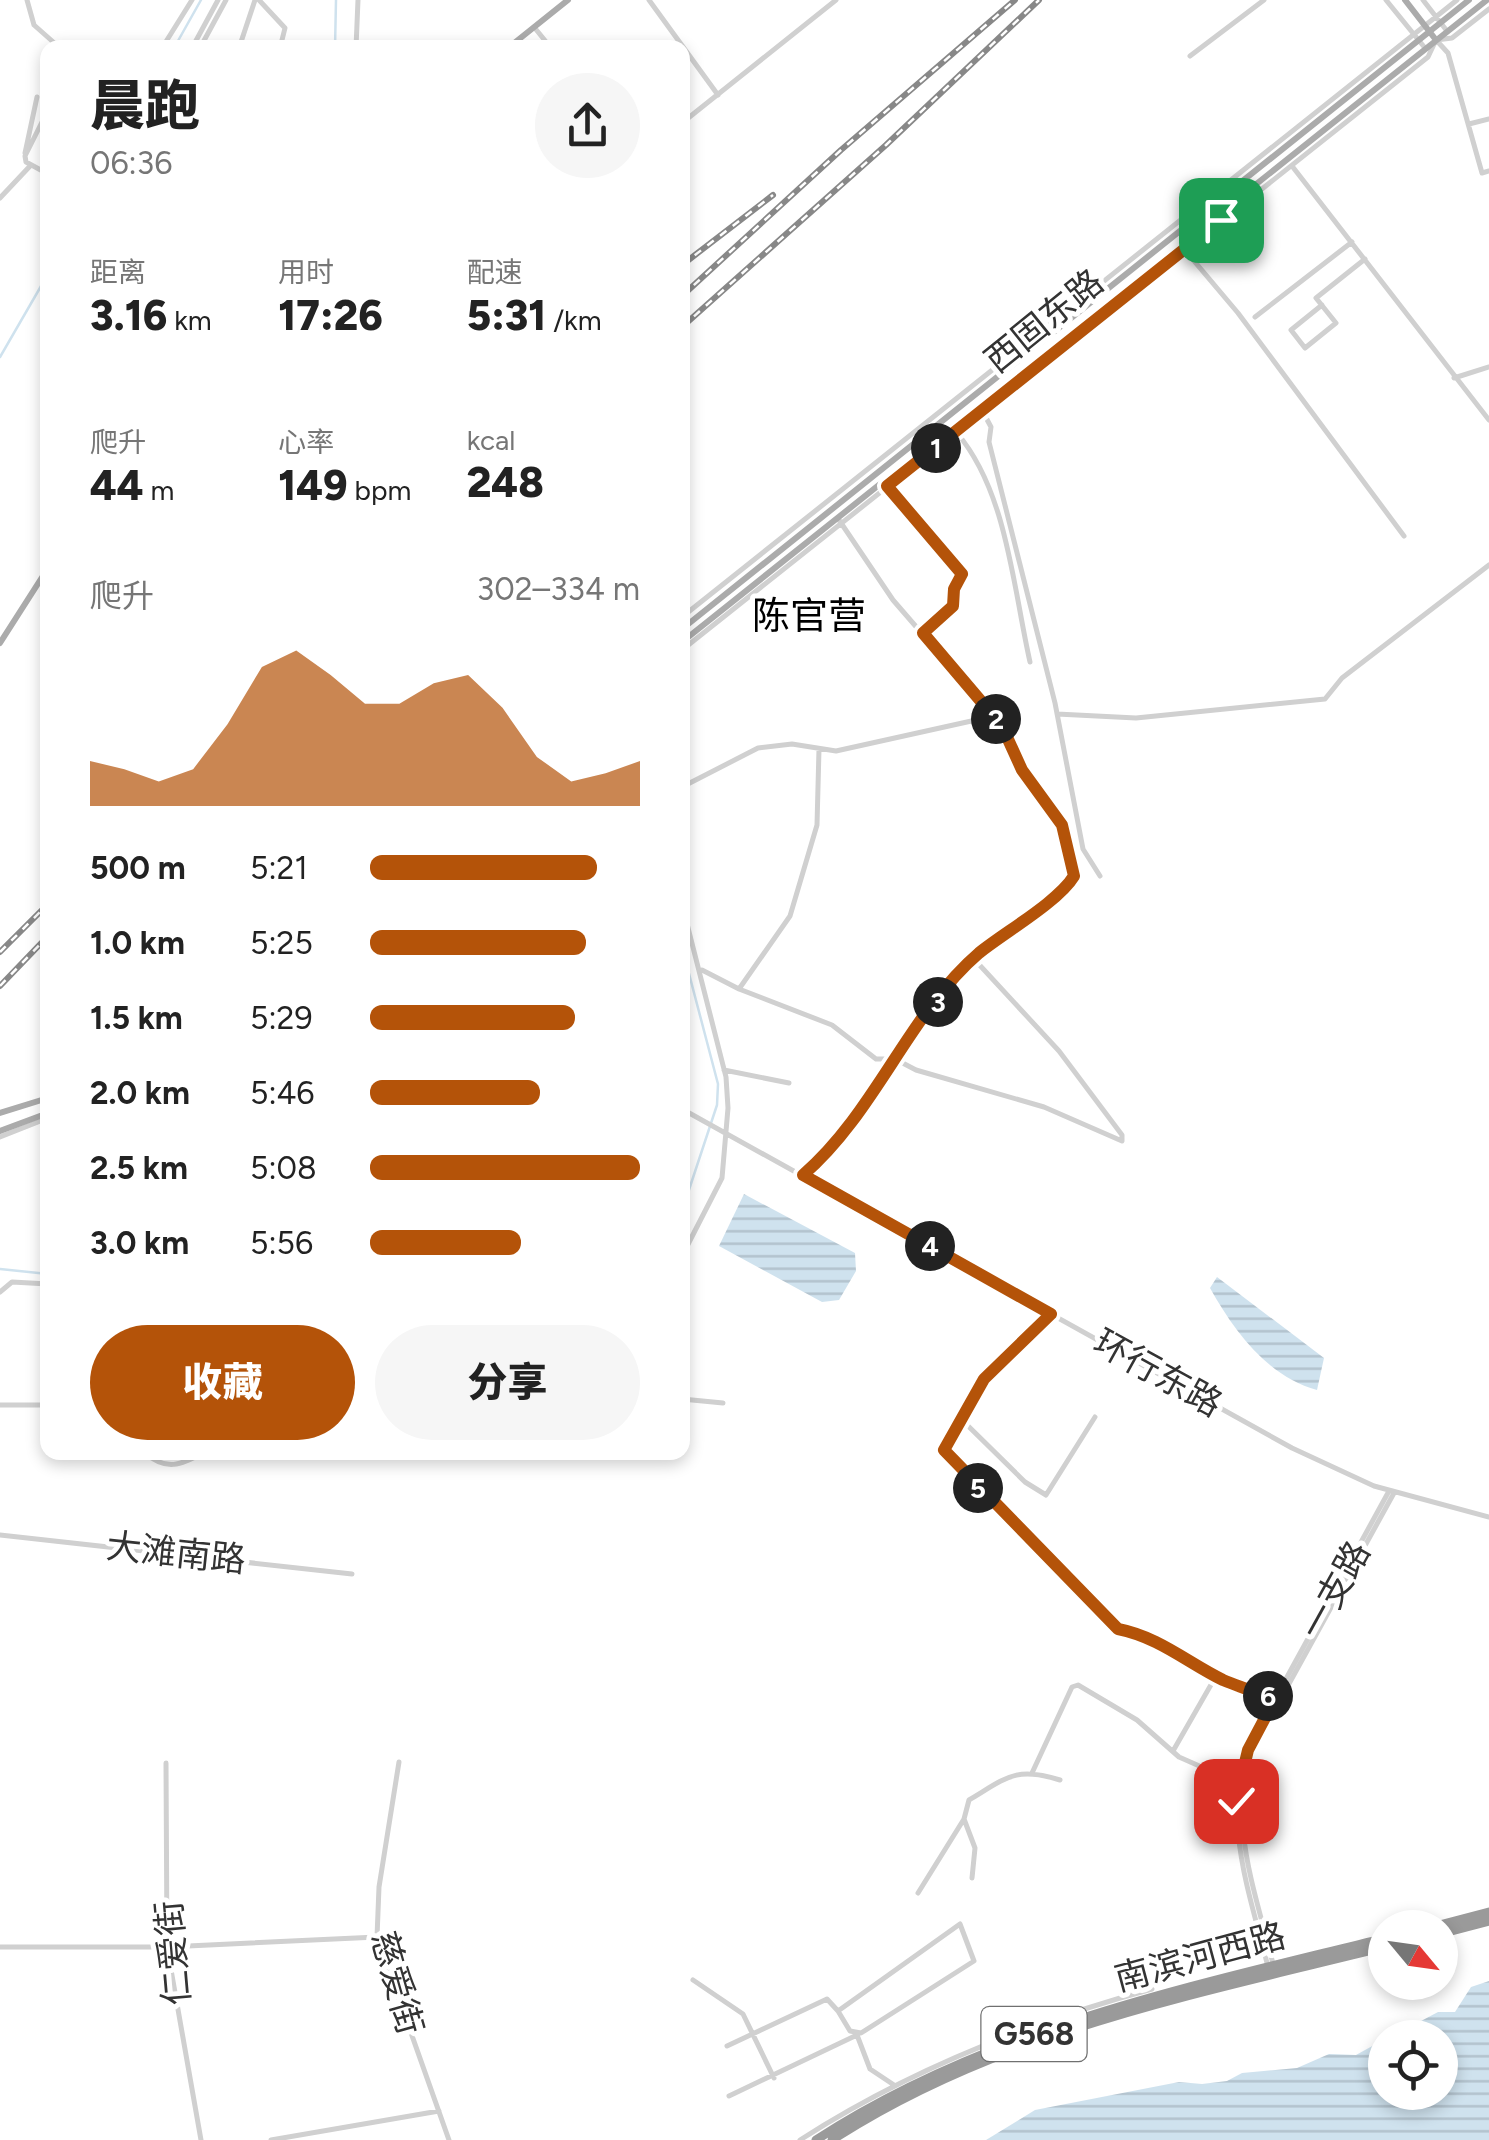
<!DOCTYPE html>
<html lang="zh">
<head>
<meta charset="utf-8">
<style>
	:root { --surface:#fff; --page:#f6f6f6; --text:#222; --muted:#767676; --accent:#b45309 }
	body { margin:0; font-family:Figtree,"Noto Sans SC",sans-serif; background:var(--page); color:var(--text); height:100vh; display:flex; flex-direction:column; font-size:38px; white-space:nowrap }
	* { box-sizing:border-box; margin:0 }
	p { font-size:32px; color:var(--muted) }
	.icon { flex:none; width:55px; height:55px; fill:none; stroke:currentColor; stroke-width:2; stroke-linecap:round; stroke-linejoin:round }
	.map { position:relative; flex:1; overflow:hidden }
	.details { position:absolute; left:40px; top:40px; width:650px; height:1420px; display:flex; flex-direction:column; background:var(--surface); border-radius:20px; box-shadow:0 5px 15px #0003 }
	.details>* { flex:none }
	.needle { width:65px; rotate:119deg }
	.fabs { position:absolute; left:1368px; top:1910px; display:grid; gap:20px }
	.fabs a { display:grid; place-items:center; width:90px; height:90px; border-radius:50%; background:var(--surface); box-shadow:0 5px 15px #0003; font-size:50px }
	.pin { position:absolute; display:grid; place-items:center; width:85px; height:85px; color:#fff; margin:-42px; border-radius:20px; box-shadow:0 5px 15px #0006 }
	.km { position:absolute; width:50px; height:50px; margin:-25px; border-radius:50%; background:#222; color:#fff; font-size:28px; line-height:50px; text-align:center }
	.round { display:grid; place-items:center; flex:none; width:105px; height:105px; border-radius:52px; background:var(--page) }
	.summary { display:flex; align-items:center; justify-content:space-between; height:170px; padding:0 50px }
	h1 { font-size:55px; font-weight:800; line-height:75px }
	.metrics { display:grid; grid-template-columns:repeat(3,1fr); gap:15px; height:170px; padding:10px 50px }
	.metrics div { display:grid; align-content:center }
	.metrics b { font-size:42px; font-weight:800 }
	.metrics small { font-size:28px; font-weight:400 }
	.metrics p { font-size:28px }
	.chart { height:280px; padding:20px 50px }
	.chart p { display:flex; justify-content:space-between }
	.chart svg { width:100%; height:180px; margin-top:10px; fill:var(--accent); opacity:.7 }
	.primary-button { display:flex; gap:20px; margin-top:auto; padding:20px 50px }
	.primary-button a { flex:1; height:115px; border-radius:60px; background:var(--accent); color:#fff; font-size:40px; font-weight:800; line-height:115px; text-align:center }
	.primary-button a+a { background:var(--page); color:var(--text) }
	ul { padding:0 50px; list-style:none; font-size:32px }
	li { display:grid; grid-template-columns:160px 120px 1fr; align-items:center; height:75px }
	li i { height:25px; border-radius:12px; background:var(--accent) }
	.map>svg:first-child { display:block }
</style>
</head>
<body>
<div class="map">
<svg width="1489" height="2140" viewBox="0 0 1489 2140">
	<defs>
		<pattern id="water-rules" width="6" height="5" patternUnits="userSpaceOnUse" patternTransform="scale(2.5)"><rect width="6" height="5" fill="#cfe2ee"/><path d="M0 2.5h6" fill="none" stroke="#b2c2cd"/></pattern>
	</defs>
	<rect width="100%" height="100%" fill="#fff"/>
	<!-- water -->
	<path fill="url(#water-rules)" d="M744,1194L855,1253L856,1271L839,1300L822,1302L719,1246Z
		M1217,1277L1324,1358L1317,1390C1268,1377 1234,1331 1210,1288Z
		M1489,1981V2140H986L1035,2110L1179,2082L1202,2084L1227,2081L1242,2073L1297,2068L1329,2054L1356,2055L1385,2039V2092H1440V2038L1391,2037L1438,2012H1455L1471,1987Z"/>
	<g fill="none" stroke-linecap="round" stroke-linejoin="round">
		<!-- stream -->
		<path stroke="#cfe2ee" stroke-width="2.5" d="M174,48L201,0
			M335,48L336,0
			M0,357L48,274
			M682,947L718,1084L717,1105L682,1211
			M0,1269L48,1274"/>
		<!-- minor -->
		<path stroke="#d0d0d0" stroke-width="5" d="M27,0L34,25L60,48
			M259,0L285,28L280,48
			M649,0L718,95
			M1386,0L1425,48
			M1423,0L1447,31
			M534,27L551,48
			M1437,41L1448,53L1482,173L1489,171
			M162,48L192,0
			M192,48L218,0
			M200,48L226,0
			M239,48L255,0
			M356,48L358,0
			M1190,56L1264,0
			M48,110L25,156L26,162L48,174
			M682,123L836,0
			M1469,124L1489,119
			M25,153L37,97
			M1292,166L1489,420
			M0,198L31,165
			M1184,249L1238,313L1404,536
			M1322,305L1291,330L1305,348L1336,323L1316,298L1365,259
			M1255,317L1352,242
			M1454,378L1489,367
			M983,412L991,427L989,442L1055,703L1083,849L1100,876
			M957,433C1007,492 1013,587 1030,662
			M887,487L962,574L953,589V606L923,633
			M682,617L1457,0
			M682,650L1428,57L1436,40L1452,38L1489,9
			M1057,714L1136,718L1325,699L1342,678L1489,565
			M682,747L686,754
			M819,749L817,825L790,916L739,989L832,1025L876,1059H895L916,1070L1044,1107L1122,1141V1135L1059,1051L974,959
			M682,787L758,748L792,744L836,751L994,716
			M682,904L726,1077L728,1108L722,1178L682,1256
			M702,970L739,989
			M724,1070L789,1083
			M682,1109L1292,1448L1374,1486L1489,1517
			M0,1137L48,1118
			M803,1175C876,1112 908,1014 979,953C1005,931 1057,903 1074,876L1062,825L1022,770L1002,726L893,600L839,520
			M0,1292L12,1282L48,1284
			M1051,1314L984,1379L944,1450L1118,1629L1150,1637L1218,1678L1275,1699
			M682,1399L723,1403
			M0,1405H48
			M961,1419L1025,1482L1046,1495L1095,1417
			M144,1452C166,1472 181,1465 205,1452
			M0,1535L352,1574
			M1173,1751L1216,1676
			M399,1762L379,1887L377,1937L449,2140
			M166,1763L167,1947L201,2140
			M1032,1773L1072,1687L1078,1685L1137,1720L1179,1757L1238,1783
			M964,1819L969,1800C1006,1778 1015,1766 1060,1780
			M918,1893L964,1819L975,1848L972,1878
			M960,1924L974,1961L861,2033L850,2031L838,2011Z
			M0,1947H167L377,1937
			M1273,1964C1256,1892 1223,1812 1257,1742L1394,1493
			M1268,1967C1250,1893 1218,1812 1253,1739L1389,1491
			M693,1980L743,2014L774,2078
			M727,2046L827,1999L838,2011
			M729,2096L857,2035L870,2069L894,2085
			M271,2140L439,2111
			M800,2140C909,2070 1027,2023 1152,1989"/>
		<!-- major -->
		<path stroke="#ababab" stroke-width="6" d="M1405,0L1436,40
			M508,48L568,0
			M682,629L1469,0
			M682,642L1487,0
			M0,643L48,568
			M0,1113L48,1098
			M0,1131L48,1113"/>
		<!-- highway -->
		<path stroke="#9a9a9a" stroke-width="9" d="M1428,1928L1489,1912
			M1440,1934L1489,1921
			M816,2140C988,2028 1189,1987 1385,1938
			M832,2140C998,2032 1196,1994 1385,1947"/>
		<defs>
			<path id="rail" d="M682,265L773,195
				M682,296L841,150L1015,0
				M682,327L886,145L1039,0
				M0,952L48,904
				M0,986L48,936"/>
		</defs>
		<!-- rail casing -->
		<use href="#rail" stroke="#888" stroke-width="6"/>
		<!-- rail -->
		<use href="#rail" stroke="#fff" stroke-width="2.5" stroke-dasharray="8" stroke-linecap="butt"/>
	</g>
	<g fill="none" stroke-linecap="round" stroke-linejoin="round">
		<defs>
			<path id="route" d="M1221,220L887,486L962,574L954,589L953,606L923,633L1002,726L1022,770L1062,825L1074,876C1058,902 1005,932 979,953C909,1013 876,1112 803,1175L1051,1314L984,1379L944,1450L1118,1629C1159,1637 1188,1663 1223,1680C1240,1687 1258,1693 1275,1699L1248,1750L1236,1801"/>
		</defs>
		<!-- route casing -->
		<use href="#route" stroke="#fff" stroke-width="20"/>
		<!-- route -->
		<use href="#route" stroke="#b45309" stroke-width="12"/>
	</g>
	<g text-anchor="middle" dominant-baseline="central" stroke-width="10" stroke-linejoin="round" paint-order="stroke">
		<!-- shield labels -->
		<rect fill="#fff" stroke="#707070" stroke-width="2.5" x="981.5" y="2007" width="105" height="54" rx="8"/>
		<g font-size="32" font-weight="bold" fill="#333">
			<text x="1034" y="2034">G568</text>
		</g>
		<!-- street labels -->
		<g font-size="35" fill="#333" stroke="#fff">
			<text transform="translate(1044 321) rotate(-39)">西固东路</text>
			<text transform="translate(1158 1373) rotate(29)">环行东路</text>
			<text transform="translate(176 1553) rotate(6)">大滩南路</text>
			<text transform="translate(1335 1590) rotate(-61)">一支路</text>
			<text transform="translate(173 1953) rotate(-95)">仁爱街</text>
			<text transform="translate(1200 1957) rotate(-15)">南滨河西路</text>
			<text transform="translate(397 1983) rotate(74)">慈爱街</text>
		</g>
		<!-- neighbourhood labels -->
		<g font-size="38" fill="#000" stroke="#fff">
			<text x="809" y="616">陈官营</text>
		</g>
	</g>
</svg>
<div class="fabs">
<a><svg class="needle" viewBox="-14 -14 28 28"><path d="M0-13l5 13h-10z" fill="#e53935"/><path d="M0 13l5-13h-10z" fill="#767676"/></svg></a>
<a><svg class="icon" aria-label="locate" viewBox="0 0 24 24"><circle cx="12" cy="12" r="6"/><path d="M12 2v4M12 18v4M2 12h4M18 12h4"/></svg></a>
</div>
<div class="pin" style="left:1221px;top:220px;background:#1e9e55"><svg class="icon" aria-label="arrive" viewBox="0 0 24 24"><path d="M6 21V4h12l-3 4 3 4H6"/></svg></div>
<div class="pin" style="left:1236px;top:1801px;background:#d93025"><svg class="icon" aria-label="check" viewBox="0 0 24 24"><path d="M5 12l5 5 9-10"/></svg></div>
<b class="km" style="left:936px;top:448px">1</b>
<b class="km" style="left:996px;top:719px">2</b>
<b class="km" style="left:938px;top:1002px">3</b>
<b class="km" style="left:930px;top:1246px">4</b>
<b class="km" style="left:978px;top:1488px">5</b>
<b class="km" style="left:1268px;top:1696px">6</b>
<section class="details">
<div class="summary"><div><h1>晨跑</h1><p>06:36</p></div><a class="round"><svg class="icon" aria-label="share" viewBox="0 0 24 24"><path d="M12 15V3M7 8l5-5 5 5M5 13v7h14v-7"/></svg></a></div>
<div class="metrics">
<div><p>距离</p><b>3.16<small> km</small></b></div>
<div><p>用时</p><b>17:26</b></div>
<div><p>配速</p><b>5:31<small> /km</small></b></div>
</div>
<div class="metrics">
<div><p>爬升</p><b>44<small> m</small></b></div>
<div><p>心率</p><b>149<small> bpm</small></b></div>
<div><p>kcal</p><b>248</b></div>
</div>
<div class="chart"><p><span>爬升</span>302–334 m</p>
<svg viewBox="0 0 160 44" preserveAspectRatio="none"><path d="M0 44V33L10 35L20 38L30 35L40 24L50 10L60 6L70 12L80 19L90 19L100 14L110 12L120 20L130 32L140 38L150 36L160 33V44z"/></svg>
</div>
<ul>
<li><b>500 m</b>5:21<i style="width:84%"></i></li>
<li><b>1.0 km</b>5:25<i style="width:80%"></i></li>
<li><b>1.5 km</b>5:29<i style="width:76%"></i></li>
<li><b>2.0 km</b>5:46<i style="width:63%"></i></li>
<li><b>2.5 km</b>5:08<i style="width:100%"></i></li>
<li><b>3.0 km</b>5:56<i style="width:56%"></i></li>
</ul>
<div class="primary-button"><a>收藏</a><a>分享</a></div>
</section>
</div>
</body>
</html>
